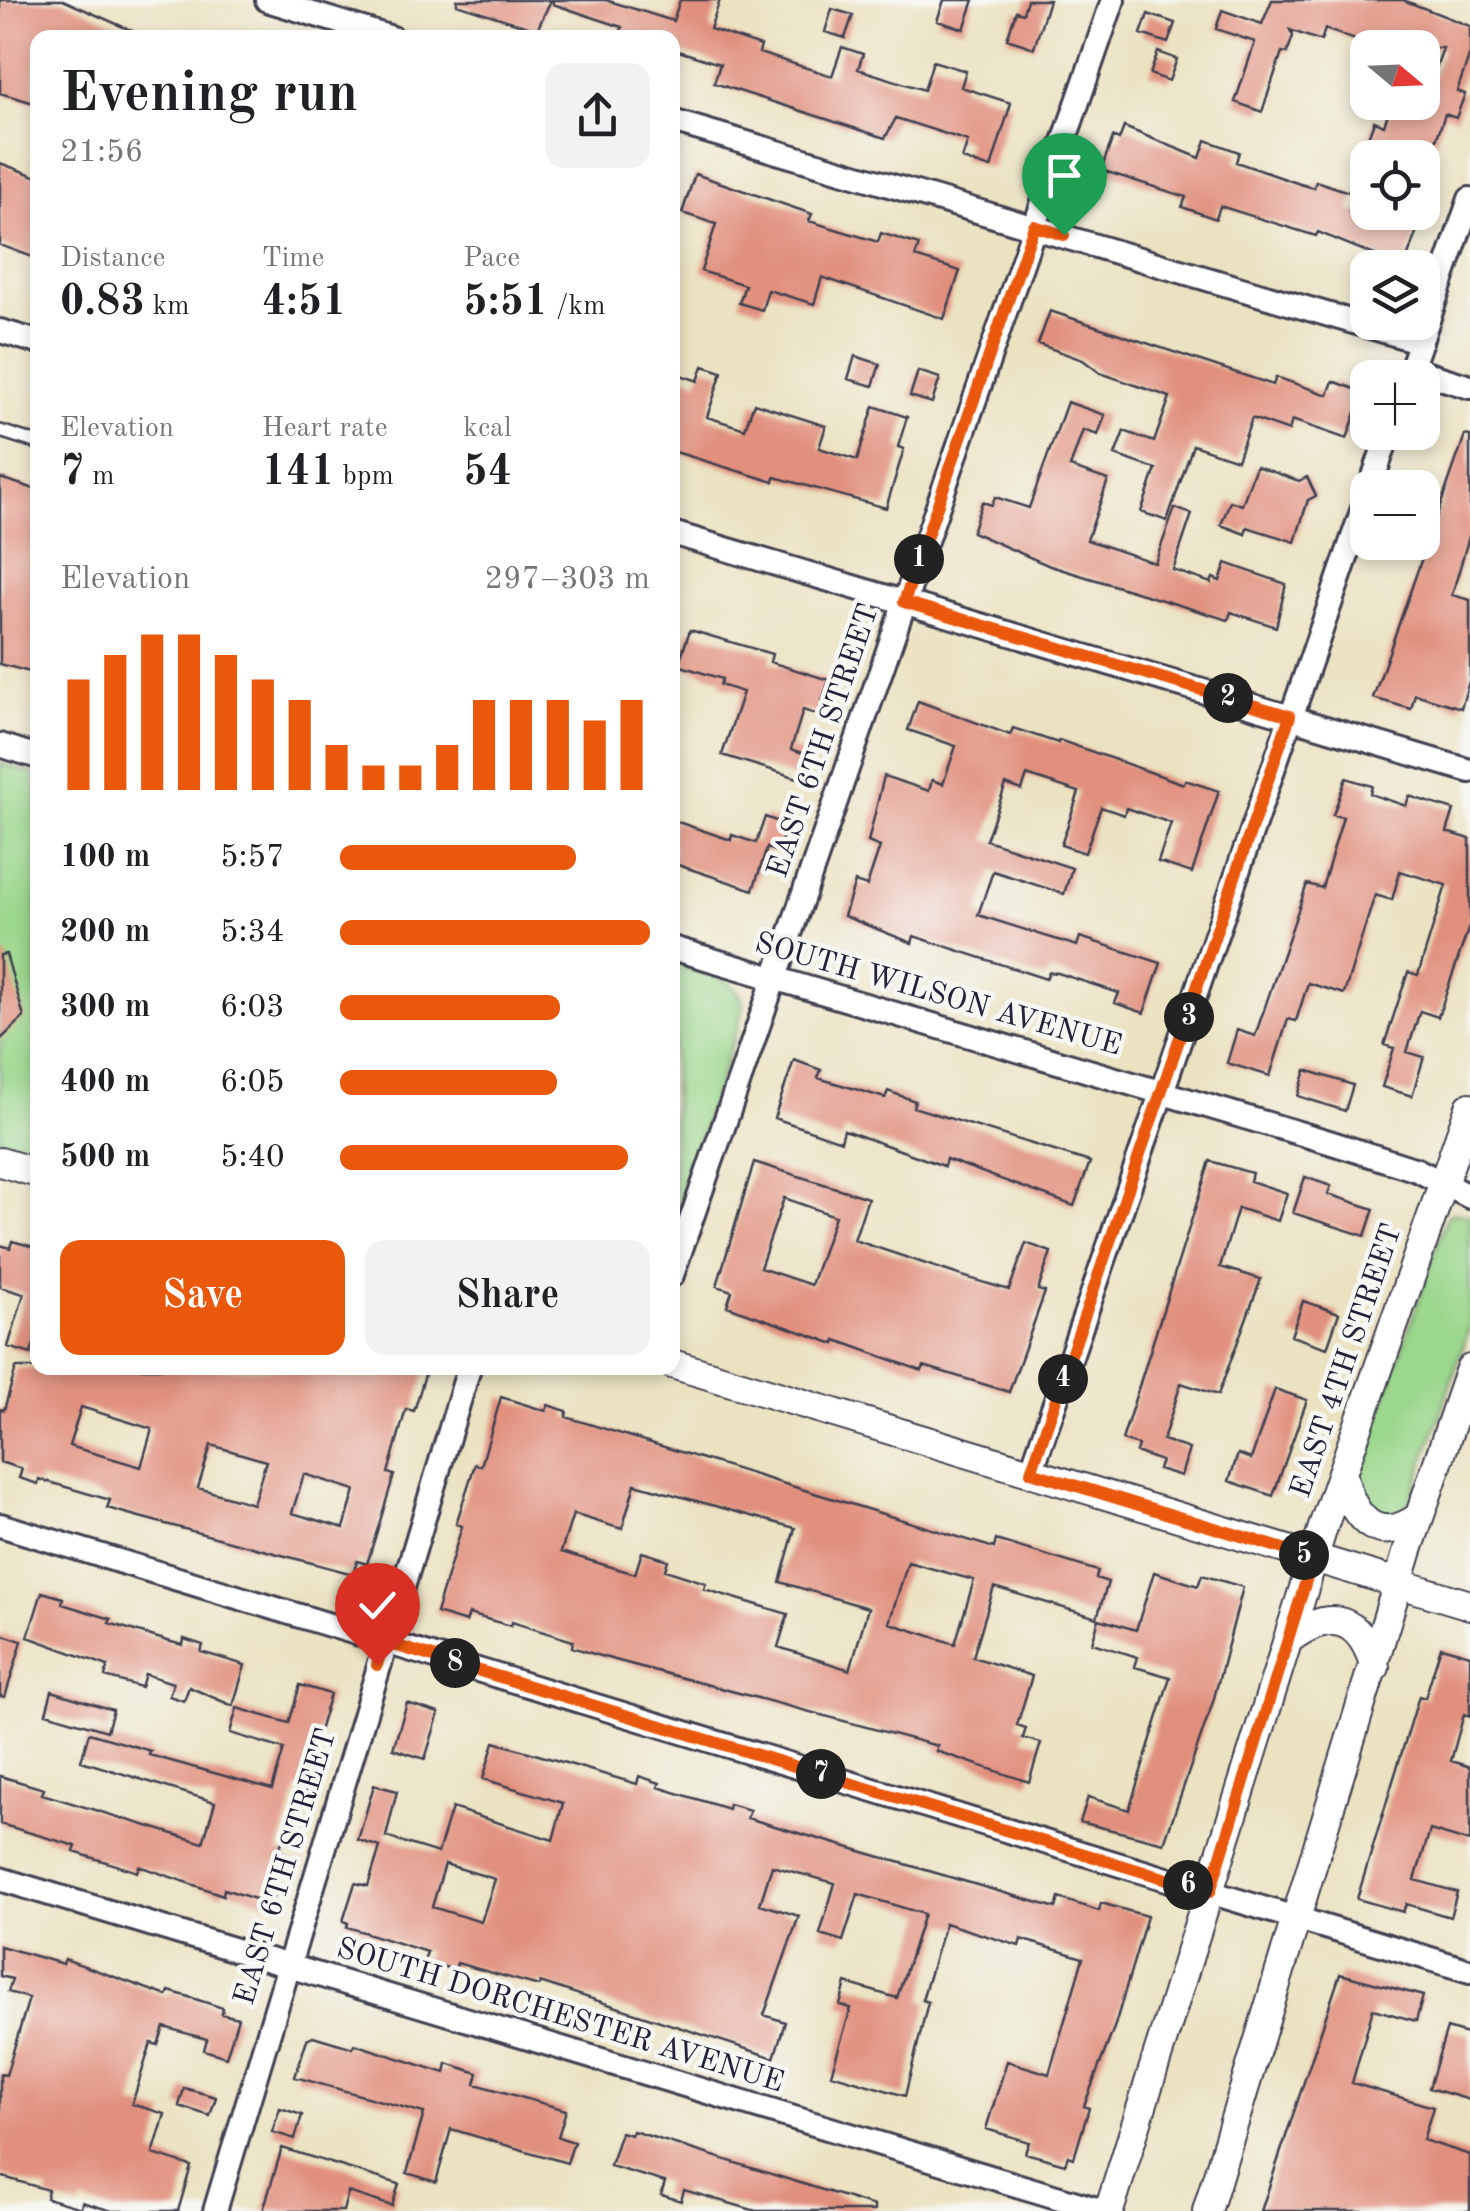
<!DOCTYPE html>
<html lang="en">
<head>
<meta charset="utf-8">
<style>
	:root { --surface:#fff; --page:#f2f2f2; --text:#202124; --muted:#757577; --accent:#ea580c }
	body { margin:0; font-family:"Old Standard TT",serif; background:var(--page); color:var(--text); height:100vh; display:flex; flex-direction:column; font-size:38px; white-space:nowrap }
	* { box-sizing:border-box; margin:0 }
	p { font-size:32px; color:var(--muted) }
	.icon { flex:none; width:55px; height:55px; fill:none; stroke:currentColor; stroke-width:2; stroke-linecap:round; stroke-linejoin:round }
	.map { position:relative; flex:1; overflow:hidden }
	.side { position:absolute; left:30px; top:30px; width:650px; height:1345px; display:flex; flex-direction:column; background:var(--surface); border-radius:20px; box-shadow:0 5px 15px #0003 }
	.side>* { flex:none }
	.needle { width:65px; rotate:109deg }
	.controls { position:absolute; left:1350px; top:30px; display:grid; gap:20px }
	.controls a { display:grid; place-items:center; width:90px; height:90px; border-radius:20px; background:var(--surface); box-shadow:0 5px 15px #0003; font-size:50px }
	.pin { position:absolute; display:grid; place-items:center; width:85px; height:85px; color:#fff; margin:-102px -42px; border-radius:50% 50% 50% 0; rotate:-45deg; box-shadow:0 0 10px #0007 }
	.pin .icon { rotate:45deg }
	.km { position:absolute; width:50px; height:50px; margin:-25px; border-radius:50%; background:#222; color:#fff; font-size:28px; line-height:50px; text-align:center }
	.round { display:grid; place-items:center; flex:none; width:105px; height:105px; border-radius:20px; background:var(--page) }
	.headline { display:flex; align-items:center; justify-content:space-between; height:170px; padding:0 30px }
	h1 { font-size:55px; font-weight:700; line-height:75px }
	.stats { display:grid; grid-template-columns:repeat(3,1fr); gap:15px; height:170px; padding:10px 30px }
	.stats div { display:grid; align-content:center }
	.stats b { font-size:42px; font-weight:700 }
	.stats small { font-size:28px; font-weight:400 }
	.stats p { font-size:28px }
	.chart { height:280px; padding:20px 30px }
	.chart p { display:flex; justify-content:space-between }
	.chart svg { width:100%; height:180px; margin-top:10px; stroke:var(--accent); stroke-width:6 }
	.cta { display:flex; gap:20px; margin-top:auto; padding:20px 30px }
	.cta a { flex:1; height:115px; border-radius:20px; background:var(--accent); color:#fff; font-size:40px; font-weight:700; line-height:115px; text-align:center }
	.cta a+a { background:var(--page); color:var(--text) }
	ul { padding:0 30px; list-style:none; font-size:32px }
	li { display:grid; grid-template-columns:160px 120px 1fr; align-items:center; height:75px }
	li i { height:25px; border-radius:12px; background:var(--accent) }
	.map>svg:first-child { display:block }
</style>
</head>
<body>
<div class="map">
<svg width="1470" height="2211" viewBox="0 0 1470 2211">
	<rect width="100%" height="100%" fill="#f6f6f2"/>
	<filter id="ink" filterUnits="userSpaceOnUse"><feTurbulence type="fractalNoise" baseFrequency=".01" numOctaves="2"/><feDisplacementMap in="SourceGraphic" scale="20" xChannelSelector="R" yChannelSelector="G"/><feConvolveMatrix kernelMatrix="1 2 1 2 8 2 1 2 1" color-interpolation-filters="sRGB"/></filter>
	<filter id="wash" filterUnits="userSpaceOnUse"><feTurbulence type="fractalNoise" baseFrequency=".0048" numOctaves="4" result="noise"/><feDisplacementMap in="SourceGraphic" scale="40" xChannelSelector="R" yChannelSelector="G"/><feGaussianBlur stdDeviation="2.25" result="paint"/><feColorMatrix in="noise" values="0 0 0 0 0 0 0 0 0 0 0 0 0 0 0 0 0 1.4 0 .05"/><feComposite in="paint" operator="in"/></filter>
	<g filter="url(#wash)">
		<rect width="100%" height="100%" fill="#ebe2c1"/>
		<!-- green -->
		<path fill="#9bd78c" stroke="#5e7c64" stroke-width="2.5" d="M0,763L37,775V1150L0,1139Z
			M673,965C699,973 743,975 743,1010L673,1218Z
			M1452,1212L1470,1216V1326L1410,1503L1396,1517L1379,1516L1354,1489L1446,1219Z"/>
		<g id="blocks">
			<!-- building -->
			<path fill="#e1907e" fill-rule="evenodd" d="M0,0H63L148,38H38L34,103L0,93Z
				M457,0H551L537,30L457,4Z
				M553,0H606L673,21L680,0H720L710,29L761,46L759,53L832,76L842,47L863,54L858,69L924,90L933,61L966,71L961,87L1011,103L991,168L962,159L968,141L896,118L885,138L714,83L720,64L672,49V38H619L622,27L553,4Z
				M944,0H974L964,29L937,21Z
				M1027,0H1049L1034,48L1007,39L1016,11L1023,13Z
				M1272,0H1403L1470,26V54L1457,91L1465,94L1456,118L1445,114L1429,161L1395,149L1389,158L1364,149L1374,121L1384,125L1392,102H1424L1443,48H1378L1325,29L1321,41L1290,30L1293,36L1287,53L1282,52L1262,112L1235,102L1255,42L1216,29L1222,10L1262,24Z
				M832,9L853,15L845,38L825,32Z
				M1148,14L1175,23L1168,43L1141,34Z
				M1158,52L1177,59L1169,81L1150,74Z
				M1124,127L1200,158L1206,140L1239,152L1236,162L1300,184L1314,188L1316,181L1355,194L1349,212H1401L1421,219L1404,267L1318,232L1316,236L1220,206L1216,219L1182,207L1186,197L1101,170L1113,137L1119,140Z
				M0,163L38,177V259L0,245Z
				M695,174L812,214L809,221L878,242L881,233L919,245L915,257L960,271L944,319L822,277L814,304L768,290L762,310L739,303L745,285L701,271L716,224L682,213Z
				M1050,311L1273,385L1276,377L1328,395L1333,381L1363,392L1347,439L1292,420L1289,431L1252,418L1237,460L1193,445L1167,521L1141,512L1156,469L1115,455L1124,431L1154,442L1170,397L1100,373L1083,360L1038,344Z
				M855,356L880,364L873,386L848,379Z
				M703,366L722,372L707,417L745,429L754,403L826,426L819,448L857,460L874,406L907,417L898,447L904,449L886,508L775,477L774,482L672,451V372L698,381Z
				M918,371L940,378L932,403L910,396Z
				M1067,402L1105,415L1098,435L1083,430L1070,467L1108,480L1087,540L1155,563L1175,508L1192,514L1173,570L1211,583L1213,578L1220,581L1226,563L1286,584L1276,627L1231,612L1228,620L1050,566L972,532L982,502L992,505L995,497L1029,508Z
				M1465,435L1470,436V533L1452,595L1470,600V678L1461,708L1415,694L1411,709L1373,698Z
				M1256,466L1299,481L1307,477L1316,496L1308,500L1295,542L1247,527L1245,534L1221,525L1230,501L1242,505Z
				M0,478L38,490V660L34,673L0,664Z
				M690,630L772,654L770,662L829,680L818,715L803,710L791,749L809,755L801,779L722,755L743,692L720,685L722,679L678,665Z
				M918,701L1010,735L1013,728L1058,743L1059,740L1184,784L1185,780L1219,791L1192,873L1158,862L1171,823L1126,808L1124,815L1101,807L1085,853L1061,845L1079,792L1027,775L1022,790L1006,784L986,840L1072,868L1064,894L993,871L978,915L1077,946L1080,937L1161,963L1144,1013L1115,1003L1119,993L1058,973L1049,972L1046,979L914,936L912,943L844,916L855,882L867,886L880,847L868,842L884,776L929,791L932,780L943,784L956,746L908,730Z
				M1346,778L1372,786L1370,794L1406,806L1409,796L1454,810L1447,832L1470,839V924L1438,1017L1420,1011L1407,1052L1424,1057L1412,1096L1382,1087L1394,1048L1384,1045L1408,972L1418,975L1446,885L1400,871L1392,900L1375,895L1344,994L1308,983L1296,1021L1288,1019L1270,1076L1227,1063L1237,1030L1255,1036L1307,884L1322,888L1343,817L1333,815Z
				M765,817L787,825L777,852L767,848L753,890L672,863V820L731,840L732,835L756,843Z
				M6,954L24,1017L0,1040V955Z
				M794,1060L821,1070L818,1078L885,1098L888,1091L915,1101L913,1107L1090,1162L1074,1206L946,1159L944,1166L844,1130L841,1141L774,1118Z
				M1306,1070L1353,1085L1345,1111L1298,1096Z
				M1210,1161L1252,1173L1250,1181L1287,1193L1278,1221L1238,1208L1220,1267L1261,1279L1218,1395L1181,1383L1163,1440L1189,1449L1181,1476L1158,1469L1161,1461L1136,1452L1138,1445L1122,1440Z
				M754,1162L868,1198L854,1240L962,1276L1009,1290L1026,1243L1051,1252L1038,1290L1045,1292L1009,1392L924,1366L922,1371L836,1340L835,1344L727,1306L732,1291L717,1286ZM784,1198L835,1216L811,1285L760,1268Z
				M1305,1177L1331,1186L1328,1194L1374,1209L1365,1236L1293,1213Z
				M12,1241L38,1248V1330L31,1354L8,1347L24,1294L0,1287V1245L10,1248Z
				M1303,1301L1339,1313L1327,1348L1291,1336Z
				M16,1368H427L414,1411L406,1409L388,1473L394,1475L367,1564L357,1561L353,1574L132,1515L107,1508L110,1500L39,1479L38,1484L19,1478L22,1469L0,1462V1409L4,1410ZM81,1407L152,1429L141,1467L69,1446ZM211,1445L266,1461L253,1504L198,1488ZM304,1474L355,1490L344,1528L292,1513Z
				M1275,1389L1307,1400L1273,1496L1229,1481L1238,1454L1251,1459Z
				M501,1397L546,1411L548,1405L567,1411L566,1417L994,1548L996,1540L1098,1571L1096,1578L1108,1582L1097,1618L994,1587L973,1657L1032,1676L1017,1725L1026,1728L1023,1738L1041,1743L1029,1782L936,1751L938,1746L600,1656L572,1647L573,1641L512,1622L511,1626L469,1614L466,1622L436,1613L462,1526L456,1524L475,1464L481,1466ZM635,1484L795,1528L780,1582L868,1608L850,1670L778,1647L788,1614L704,1589L706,1583L665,1570L668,1560L642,1552L635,1574L561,1552L573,1514L622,1529ZM908,1562L974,1580L955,1644L889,1623Z
				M1154,1572L1198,1586L1202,1575L1243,1587L1213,1702L1164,1843L1080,1822L1088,1797L1129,1810L1170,1677L1135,1667L1138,1657L1092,1643L1099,1619L1136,1630Z
				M42,1592L63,1598L62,1604L111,1619L109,1623L171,1642L183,1645L184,1639L203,1645L201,1652L245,1665L233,1706L189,1687L184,1701L169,1696L173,1683L145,1674L141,1687L105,1677L108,1666L28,1637Z
				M0,1634L22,1641L5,1697L0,1696Z
				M1441,1647L1470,1655V1716L1464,1714L1451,1761L1470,1767V1842L1430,1830L1415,1880L1457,1892L1450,1917L1406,1904L1403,1912L1357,1899L1419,1696L1425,1698Z
				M300,1685L330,1694L308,1768L313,1769L306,1791L298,1788L279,1851L286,1854L271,1904L224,1889L223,1895L139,1866L137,1872L119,1866L74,1852L76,1846L0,1824V1776L44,1789L42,1794L203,1843L215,1802L81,1761L89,1733L151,1751L149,1755L272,1789L284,1749L230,1733L237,1708L289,1723Z
				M52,1691L113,1710L107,1731L46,1713Z
				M407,1703L439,1713L425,1759L393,1749Z
				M494,1742L637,1784L639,1776L660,1783L658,1787L728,1809L729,1804L750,1810L747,1818L1056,1908L1059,1898L1099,1911L1101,1903L1147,1916L1115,2025L1084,2106L1089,2108L1074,2158L1068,2156L1065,2164L1025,2153L1029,2142L986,2129L1007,2061L1049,2074L1083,1958L1021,1939L1019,1946L945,1923L922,2000L928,2002L905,2096L831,2074L851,2008L840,2005L846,1983L897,1998L924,1914L858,1894L843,1941L820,1934L835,1883L772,1866L760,1904L799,1916L764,2015L785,2022L774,2058L540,1982L539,1986L457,1963L455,1970L424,1961L427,1952L347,1927L348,1923L343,1921L355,1883L368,1886L380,1847L358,1840L374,1785L397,1791L386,1837L438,1853L452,1808L553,1840L563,1803L483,1779ZM445,1864L495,1879L481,1922L432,1907Z
				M0,1946L63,1964L65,1959L167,1996L169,1991L186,1996L223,2008L222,2014L238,2018L226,2057L204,2050L207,2039L164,2027L158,2045L151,2043L132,2104L165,2114L153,2154L191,2166L178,2211H112L82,2202L81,2208L46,2198L48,2190L0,2176V2074L6,2075L29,1998L8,1992L12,1979L0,1976Z
				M1340,1974L1423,1996L1416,2021L1373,2009L1352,2083L1433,2107L1423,2140L1470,2155V2211H1261Z
				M1447,2028L1470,2035V2100L1429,2088Z
				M313,2036L353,2048L354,2044L445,2073L447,2063L478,2073L475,2084L566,2110L558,2137L574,2142L567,2163L451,2129L436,2182L407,2173L424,2113L295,2077L307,2039Z
				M184,2088L216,2097L210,2116L179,2106Z
				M280,2108L302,2115L295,2139L272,2132Z
				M633,2131L874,2206V2211H756L684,2190L681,2201L661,2195L665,2182L610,2166L621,2132L631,2135Z
				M282,2148L399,2184L392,2206L348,2192L343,2211H263Z"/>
		</g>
	</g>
	<g filter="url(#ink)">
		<use href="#blocks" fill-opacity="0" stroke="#403f4f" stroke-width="2.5"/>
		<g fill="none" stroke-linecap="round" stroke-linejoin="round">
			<defs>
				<path id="service" d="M0,431L38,443"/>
				<path id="minor" d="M267,0L392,38
					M672,121L1421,342
					M0,331L38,342
					M1411,369L1470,387
					M1408,378L1470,199
					M1370,488L1389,432
					M672,533L1470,771
					M0,745L38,757
					M672,948L1329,1142L1417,1170L1470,1197
					M672,1275L1113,0
					M1031,1472L1368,494
					M0,1525L1470,1971
					M0,1879L1103,2211
					M215,2211L469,1368"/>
				<path id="tertiary" d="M0,1162L38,1173
					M672,1364L1470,1605
					M1342,1472C1351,1514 1374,1549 1419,1517
					M1289,1639C1331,1608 1360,1617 1375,1667
					M1109,2211L1324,1524L1470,1107
					M1207,2211L1408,1550L1470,1369"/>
			</defs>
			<!-- service casing -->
			<use href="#service" stroke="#403f4f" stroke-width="16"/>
			<!-- minor casing -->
			<use href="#minor" stroke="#403f4f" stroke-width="28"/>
			<!-- tertiary casing -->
			<use href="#tertiary" stroke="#403f4f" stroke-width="32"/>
			<!-- service -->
			<use href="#service" stroke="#fff" stroke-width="11"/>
			<!-- minor -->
			<use href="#minor" stroke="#fff" stroke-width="22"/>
			<!-- tertiary -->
			<use href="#tertiary" stroke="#fff" stroke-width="28"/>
		</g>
	</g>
	<g fill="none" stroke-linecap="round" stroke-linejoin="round" filter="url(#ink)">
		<defs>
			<path id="route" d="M377,1665L384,1642L1210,1892L1313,1558L1031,1472L1290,716L904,602L1034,226L1064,235"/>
		</defs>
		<!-- route casing -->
		<use href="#route" stroke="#fff" stroke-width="20"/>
		<!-- route -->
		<use href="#route" stroke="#ea580c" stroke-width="12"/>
	</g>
	<g text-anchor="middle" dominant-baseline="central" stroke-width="9" stroke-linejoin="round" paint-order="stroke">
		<!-- street labels -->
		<g font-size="30" fill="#22223b" stroke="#f6f6f2">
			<text transform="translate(824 741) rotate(-71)">EAST 6TH STREET</text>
			<text transform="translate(938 995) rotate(16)">SOUTH WILSON AVENUE</text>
			<text transform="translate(1347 1361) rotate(-71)">EAST 4TH STREET</text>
			<text transform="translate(286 1867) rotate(-73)">EAST 6TH STREET</text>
			<text transform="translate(560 2016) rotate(17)">SOUTH DORCHESTER AVENUE</text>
		</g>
	</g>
</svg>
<div class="controls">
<a><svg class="needle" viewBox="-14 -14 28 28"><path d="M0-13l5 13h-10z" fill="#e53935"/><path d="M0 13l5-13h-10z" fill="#757577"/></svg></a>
<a><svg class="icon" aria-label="locate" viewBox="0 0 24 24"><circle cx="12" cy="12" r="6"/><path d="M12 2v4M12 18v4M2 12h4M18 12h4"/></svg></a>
<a><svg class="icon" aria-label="layers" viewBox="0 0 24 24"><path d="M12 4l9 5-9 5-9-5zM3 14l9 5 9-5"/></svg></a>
<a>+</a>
<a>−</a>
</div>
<div class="pin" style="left:1064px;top:235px;background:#1e9e55"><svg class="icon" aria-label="arrive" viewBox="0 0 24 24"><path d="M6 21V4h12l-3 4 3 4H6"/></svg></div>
<div class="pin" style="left:377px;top:1665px;background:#d93025"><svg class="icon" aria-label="check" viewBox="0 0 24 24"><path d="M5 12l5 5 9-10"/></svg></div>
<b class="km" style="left:919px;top:559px">1</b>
<b class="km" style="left:1228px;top:698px">2</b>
<b class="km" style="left:1189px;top:1017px">3</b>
<b class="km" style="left:1063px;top:1379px">4</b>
<b class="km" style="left:1304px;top:1555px">5</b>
<b class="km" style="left:1188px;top:1885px">6</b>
<b class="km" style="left:821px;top:1774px">7</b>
<b class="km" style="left:455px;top:1663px">8</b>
<section class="side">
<div class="headline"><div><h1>Evening run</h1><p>21:56</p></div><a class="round"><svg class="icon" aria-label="share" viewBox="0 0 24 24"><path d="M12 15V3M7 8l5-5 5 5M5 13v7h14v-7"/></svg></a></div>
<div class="stats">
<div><p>Distance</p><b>0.83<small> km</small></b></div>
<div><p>Time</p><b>4:51</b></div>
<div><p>Pace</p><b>5:51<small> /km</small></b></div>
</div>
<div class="stats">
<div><p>Elevation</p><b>7<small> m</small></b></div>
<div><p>Heart rate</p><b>141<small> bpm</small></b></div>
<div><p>kcal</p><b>54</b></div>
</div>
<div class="chart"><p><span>Elevation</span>297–303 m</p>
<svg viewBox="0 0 160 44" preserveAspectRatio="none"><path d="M5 44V17M15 44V11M25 44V6M35 44V6M45 44V11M55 44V17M65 44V22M75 44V33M85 44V38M95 44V38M105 44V33M115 44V22M125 44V22M135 44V22M145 44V27M155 44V22"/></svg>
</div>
<ul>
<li><b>100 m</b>5:57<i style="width:76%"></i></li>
<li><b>200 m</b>5:34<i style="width:100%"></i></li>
<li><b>300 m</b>6:03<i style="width:71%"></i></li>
<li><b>400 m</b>6:05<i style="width:70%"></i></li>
<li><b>500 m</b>5:40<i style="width:93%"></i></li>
</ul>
<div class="cta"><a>Save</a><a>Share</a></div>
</section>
</div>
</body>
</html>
